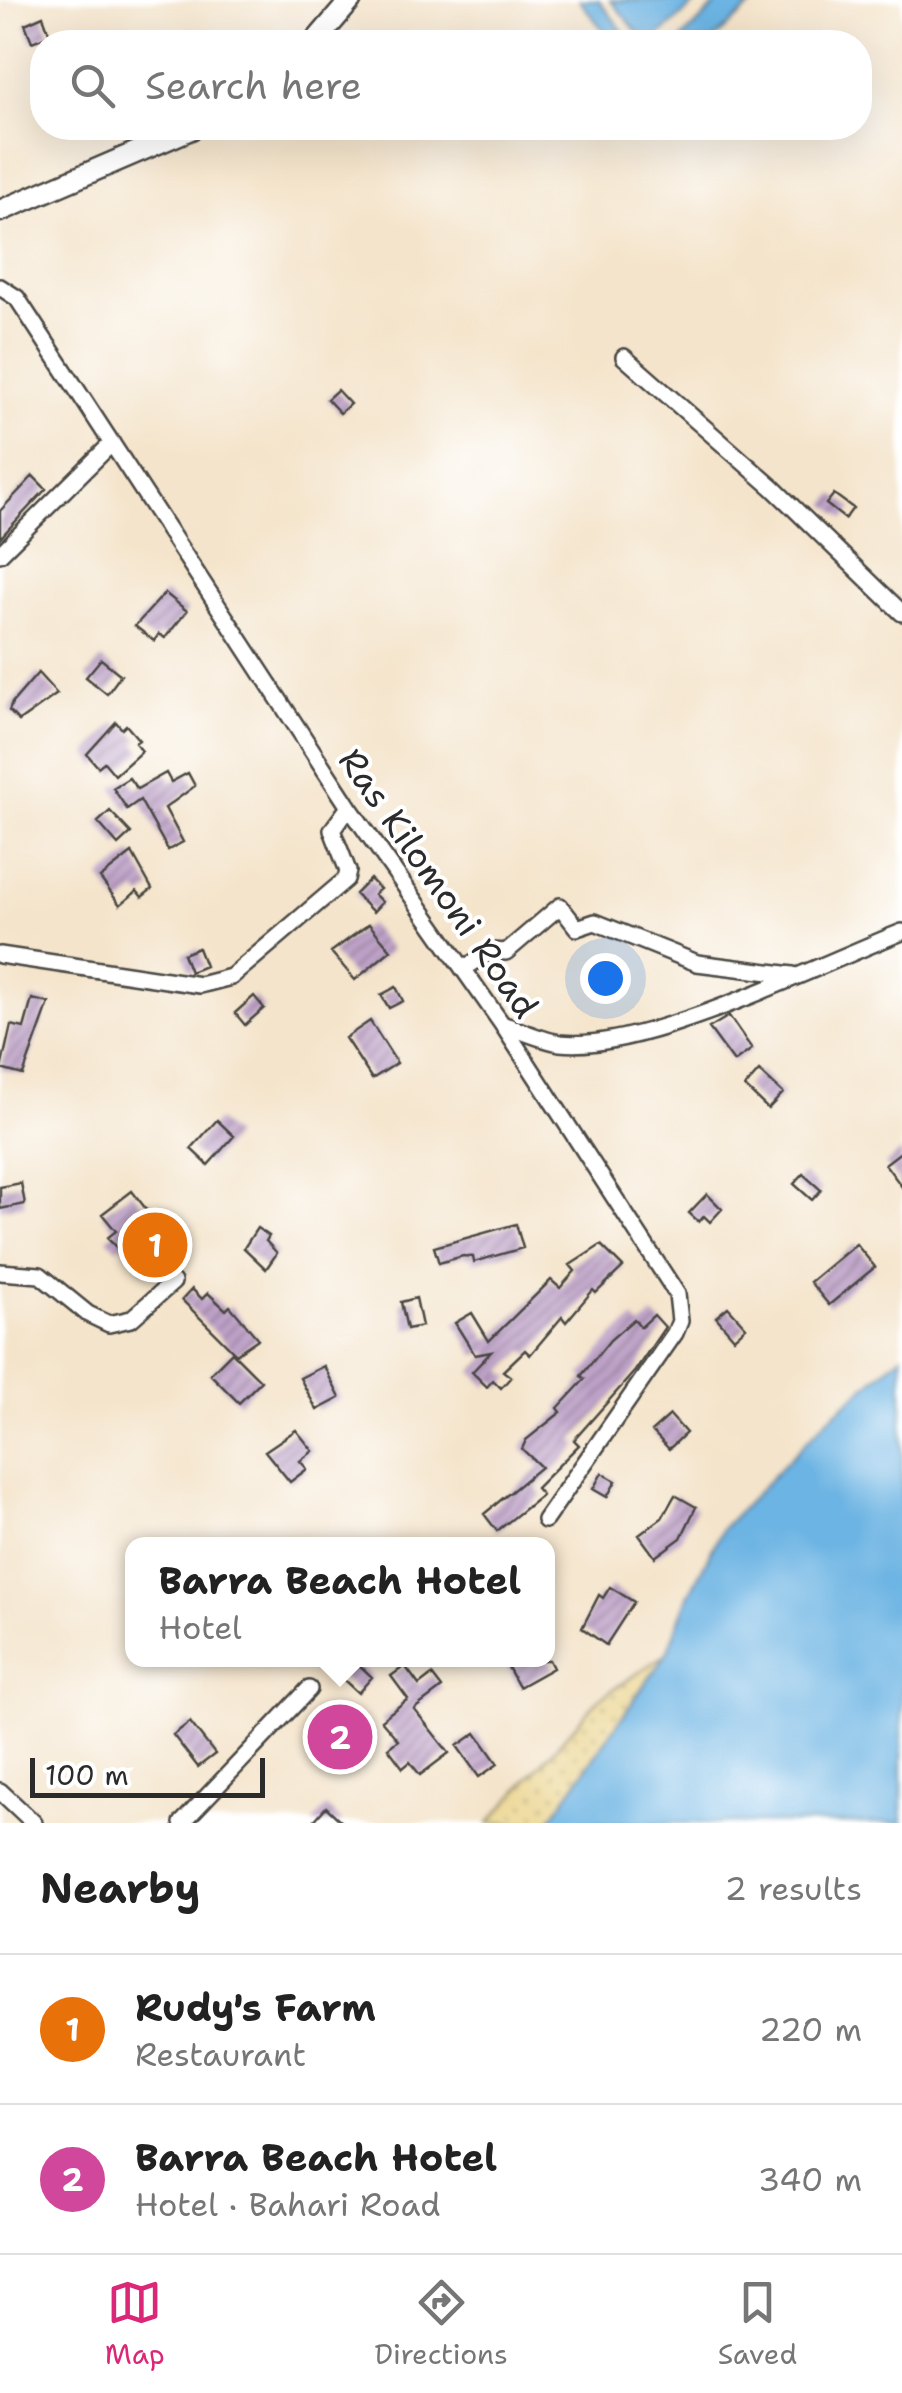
<!DOCTYPE html>
<meta charset="utf-8">
<style>
body{margin:0;font-family:"Shantell Sans",sans-serif;background:#f6f6f6;color:#222}
.scale{position:absolute;left:30px;bottom:25px;width:235px;box-sizing:border-box;padding-left:10px;border:5px solid #2b2b2b;border-top:0;font-size:28px;line-height:35px;white-space:nowrap;color:#2b2b2b;-webkit-text-stroke:8px #fff;paint-order:stroke}
.you{position:absolute;left:605px;top:978px;width:35px;height:35px;margin:-25px;border:8px solid #fff;border-radius:50%;background:#1a73e8;box-shadow:0 0 0 15px #1a73e833}
.badge{display:grid;place-items:center;width:65px;height:65px;border-radius:50%;background:#db2777;color:#fff;font-size:32px;font-weight:700}
.pin{position:absolute;translate:-50% -50%;border:5px solid #fff;box-shadow:0 2px 10px #0006}
.popup{position:absolute;left:125px;top:1537px;width:430px;height:130px;box-sizing:border-box;display:grid;place-content:center;border-radius:20px;background:#fff;filter:drop-shadow(0 2px 8px #0005);font-size:32px;white-space:nowrap;color:#767676}
.popup b{font-size:38px;color:#222}
.popup::after{content:'';position:absolute;left:50%;top:100%;margin-left:-20px;border:20px solid transparent;border-top-color:#fff}
.list{margin:0;padding:0;list-style:none}
h2{display:flex;justify-content:space-between;align-items:center;height:130px;margin:0;padding:0 40px;font-size:42px}
h2 small{font-size:32px;font-weight:400;color:#767676}
.list li{display:grid;grid-template-columns:65px 1fr auto;gap:30px;align-items:center;box-sizing:border-box;height:150px;padding:0 40px;border-top:2px solid #e0e0e0}
.list b{display:block;font-size:38px;white-space:nowrap}
.list p{margin:0;font-size:32px;white-space:nowrap;color:#767676}
.list em{font-size:32px;font-style:normal;color:#767676}
.icon{flex:none;width:55px;height:55px;fill:none;stroke:currentColor;stroke-width:2;stroke-linecap:round;stroke-linejoin:round}
.map{position:relative;flex:none;width:902px;height:1823px;overflow:hidden}
.search{position:absolute;background:#fff;box-shadow:0 10px 40px #0002;left:30px;right:30px;top:30px;height:110px;display:flex;align-items:center;gap:25px;box-sizing:border-box;padding:0 35px;border-radius:40px;color:#767676;font-size:38px}
.sheet{height:430px;background:#fff}
nav{display:flex;justify-content:space-around;align-items:center;box-sizing:border-box;height:140px;border-top:2px solid #e0e0e0;background:#fff;font-size:28px;color:#767676}
nav a{display:grid;justify-items:center;gap:5px}
nav .on{color:#db2777}
.map>svg:first-child{display:block}
</style>
<div class="map">
<svg width="902" height="1823" viewBox="0 0 902 1823">
<defs>
<pattern id="sand-dots" width="8" height="8" patternUnits="userSpaceOnUse" patternTransform="scale(2.5)"><rect width="8" height="8" fill="#eeda9e"/><path d="M2 2h.1M6 6h.1" fill="none" stroke="#cb8" stroke-width="1.8" stroke-linecap="round"/></pattern>
<pattern id="building-hatch" width="6" height="6" patternUnits="userSpaceOnUse" patternTransform="scale(2.5)"><rect width="6" height="6" fill="#bda1c7"/><path d="M-1 1l2-2M0 6l6-6M5 7l2-2" fill="none" stroke="#9a83a2"/></pattern>
</defs>
<rect width="100%" height="100%" fill="#fff"/>
<filter id="ink" filterUnits="userSpaceOnUse"><feTurbulence type="fractalNoise" baseFrequency=".01" numOctaves="2"/><feDisplacementMap in="SourceGraphic" scale="20" xChannelSelector="R" yChannelSelector="G"/><feConvolveMatrix kernelMatrix="1 2 1 2 8 2 1 2 1" color-interpolation-filters="sRGB"/></filter>
<filter id="wash" filterUnits="userSpaceOnUse"><feTurbulence type="fractalNoise" baseFrequency=".0048" numOctaves="4" result="noise"/><feDisplacementMap in="SourceGraphic" scale="40" xChannelSelector="R" yChannelSelector="G"/><feGaussianBlur stdDeviation="2.25" result="paint"/><feColorMatrix in="noise" values="0 0 0 0 0 0 0 0 0 0 0 0 0 0 0 0 0 1.4 0 .05"/><feComposite in="paint" operator="in"/></filter>
<g filter="url(#wash)">
<rect width="100%" height="100%" fill="#f4e4cb"/>
<!-- sand -->
<path fill="url(#sand-dots)" stroke="#8c8264" stroke-width="2.5" d="M 667,1653 L 548,1823 L 489,1823 L 599,1699 Z"/>
<!-- water -->
<path fill="#6cb4e3" stroke="#4c7087" stroke-width="2.5" d="M 579,0 L 599,0 L 631,42 L 613,42 Z
M 610,0 L 699,0 L 652,42 L 646,42 Z
M 721,0 L 758,0 L 711,42 L 679,42 Z
M 902,1355 L 902,1823 L 548,1823 L 667,1653 L 688,1596 L 723,1528 L 827,1420 Z"/>
<g id="blocks">
<!-- building -->
<path fill="url(#building-hatch)" d="M 43,16 L 50,35 L 32,42 L 25,24 Z
M 337,390 L 350,404 L 340,413 L 327,399 Z
M 33,476 L 46,489 L 0,538 L 0,511 Z
M 834,494 L 853,508 L 845,519 L 826,504 Z
M 165,593 L 187,611 L 165,638 L 159,634 L 154,641 L 135,626 Z
M 101,659 L 121,675 L 107,694 L 86,677 Z
M 38,673 L 57,694 L 19,721 L 9,711 L 12,703 Z
M 116,722 L 122,729 L 126,725 L 139,740 L 135,743 L 142,751 L 115,775 L 104,762 L 98,767 L 87,754 Z
M 166,773 L 171,782 L 188,773 L 195,786 L 165,808 L 183,842 L 168,850 L 140,800 L 127,809 L 113,788 L 129,778 L 137,789 Z
M 110,811 L 131,833 L 118,845 L 98,822 Z
M 132,853 L 152,889 L 142,897 L 137,891 L 120,905 L 100,878 Z
M 370,879 L 380,889 L 374,894 L 382,902 L 373,912 L 355,894 Z
M 369,924 L 391,950 L 355,980 L 331,952 Z
M 198,948 L 205,966 L 190,972 L 183,954 Z
M 396,987 L 403,1001 L 389,1008 L 381,995 Z
M 254,996 L 264,1008 L 245,1025 L 235,1013 Z
M 32,999 L 49,1003 L 23,1075 L 1,1069 L 11,1025 L 24,1028 Z
M 729,1016 L 752,1049 L 734,1062 L 709,1028 Z
M 370,1021 L 397,1063 L 372,1079 L 345,1038 Z
M 759,1071 L 783,1093 L 768,1109 L 745,1087 Z
M 217,1120 L 234,1136 L 208,1165 L 191,1149 Z
M 902,1151 L 902,1187 L 885,1164 Z
M 803,1174 L 821,1190 L 812,1200 L 794,1184 Z
M 21,1183 L 25,1204 L 0,1209 L 0,1187 Z
M 132,1191 L 181,1254 L 155,1275 L 149,1268 L 144,1272 L 121,1244 L 117,1248 L 107,1238 L 116,1231 L 102,1214 Z
M 707,1194 L 722,1209 L 710,1222 L 704,1216 L 699,1222 L 689,1213 Z
M 516,1224 L 523,1248 L 474,1262 L 473,1257 L 463,1256 L 439,1263 L 434,1247 Z
M 257,1228 L 269,1236 L 266,1241 L 277,1253 L 266,1269 L 244,1248 Z
M 856,1244 L 875,1267 L 829,1305 L 810,1282 Z
M 601,1245 L 623,1267 L 596,1293 L 593,1290 L 566,1322 L 562,1317 L 530,1355 L 525,1350 L 503,1371 L 511,1377 L 501,1388 L 493,1380 L 487,1387 L 472,1372 L 491,1352 L 475,1355 L 455,1323 L 472,1313 L 489,1341 L 551,1280 L 560,1288 L 575,1271 L 570,1265 Z
M 192,1289 L 202,1299 L 208,1293 L 226,1310 L 230,1306 L 258,1339 L 236,1354 L 182,1300 Z
M 416,1298 L 422,1326 L 407,1329 L 401,1302 Z
M 728,1307 L 746,1327 L 734,1338 L 716,1317 Z
M 654,1315 L 665,1327 L 635,1371 L 574,1440 L 579,1445 L 536,1488 L 542,1495 L 497,1531 L 484,1514 L 541,1467 L 522,1449 L 526,1440 L 561,1412 L 558,1408 L 585,1379 L 581,1376 L 610,1340 L 634,1319 L 641,1327 Z
M 232,1352 L 261,1381 L 239,1403 L 210,1374 Z
M 324,1366 L 340,1398 L 317,1410 L 300,1378 Z
M 670,1415 L 686,1433 L 669,1449 L 652,1431 Z
M 296,1430 L 313,1451 L 300,1461 L 307,1469 L 290,1482 L 265,1451 Z
M 602,1473 L 616,1481 L 607,1497 L 593,1489 Z
M 675,1495 L 696,1507 L 681,1538 L 655,1557 L 639,1535 L 662,1518 Z
M 610,1587 L 634,1602 L 606,1645 L 582,1628 L 599,1595 L 603,1598 Z
M 344,1660 L 354,1660 L 372,1677 L 358,1693 L 334,1671 Z
M 504,1660 L 549,1660 L 553,1668 L 519,1687 Z
M 405,1666 L 419,1685 L 432,1675 L 442,1688 L 414,1709 L 449,1753 L 420,1775 L 410,1762 L 403,1768 L 388,1748 L 398,1740 L 381,1720 L 408,1699 L 391,1676 Z
M 328,1708 L 365,1754 L 351,1765 L 314,1719 Z
M 190,1722 L 215,1754 L 198,1767 L 173,1735 Z
M 476,1733 L 498,1764 L 479,1777 L 457,1746 Z
M 326,1807 L 343,1823 L 312,1823 Z"/>
</g>
</g>
<g filter="url(#ink)">
<use href="#blocks" fill-opacity="0" stroke="#494743" stroke-width="2.5"/>
<g fill="none" stroke-linecap="round" stroke-linejoin="round">
<!-- minor casing -->
<g stroke="#494743" stroke-width="20">
<path id="minor" d="M 0,287 L 17,298 L 349,807 L 502,1024 L 677,1294 L 680,1321 L 675,1333 L 545,1520
M 624,357 L 773,488 L 902,613
M 0,554 L 112,443
M 0,955 L 200,985 L 231,977 L 346,879 L 348,871 L 332,830 L 349,807
M 463,969 L 492,951 L 506,952 L 560,906 L 577,928 L 595,922 L 697,963 L 793,975
M 502,1024 C 520,1030 541,1040 560,1043 C 643,1053 820,964 902,932
M 0,1272 L 40,1275 L 88,1314 L 109,1324 L 131,1319 L 173,1282
M 0,1791 L 34,1823
M 182,1823 L 309,1689"/>
</g>
<!-- tertiary casing -->
<g stroke="#494743" stroke-width="25">
<path id="tertiary" d="M 315,42 L 351,0
M 0,211 L 193,128"/>
</g>
<!-- minor -->
<use href="#minor" stroke="#fff" stroke-width="15"/>
<!-- tertiary -->
<use href="#tertiary" stroke="#fff" stroke-width="20"/>
</g>
</g>
<g text-anchor="middle" dominant-baseline="central" stroke-width="8" stroke-linejoin="round" paint-order="stroke">
<!-- street labels -->
<g font-size="35" fill="#2b2b2b" stroke="#fff">
<text transform="translate(439 883) rotate(55)">Ras Kilomoni Road</text>
</g>
</g>
</svg>
<div class="scale">100 m</div>
<div class="you"></div>
<div class="pin badge" style="left:155px;top:1245px;background:#e8710a">1</div>
<div class="pin badge" style="left:340px;top:1737px;background:#d1479c">2</div>
<div class="popup"><b>Barra Beach Hotel</b>Hotel</div>
<div class="search"><svg class="icon" aria-label="search" viewBox="0 0 24 24"><circle cx="10" cy="10" r="6"/><path d="M15 15l6 6"/></svg>Search here</div>
</div>
<section class="sheet">
<h2>Nearby<small>2 results</small></h2>
<ul class="list">
<li><span class="badge" style="background:#e8710a">1</span><div><b>Rudy's Farm</b><p>Restaurant</p></div><em>220 m</em></li>
<li><span class="badge" style="background:#d1479c">2</span><div><b>Barra Beach Hotel</b><p>Hotel · Bahari Road</p></div><em>340 m</em></li>
</ul>
</section>
<nav>
<a class="on"><svg class="icon" aria-label="map" viewBox="0 0 24 24"><path d="M3 6l6-2 6 2 6-2v14l-6 2-6-2-6 2zM9 4v14M15 6v14"/></svg>Map</a>
<a><svg class="icon" aria-label="directions" viewBox="0 0 24 24"><path d="M12 3l9 9-9 9-9-9zM9 14v-3h6M13 9l2 2-2 2"/></svg>Directions</a>
<a><svg class="icon" aria-label="saved" viewBox="0 0 24 24"><path d="M7 4h10v16l-5-4-5 4z"/></svg>Saved</a>
</nav>
